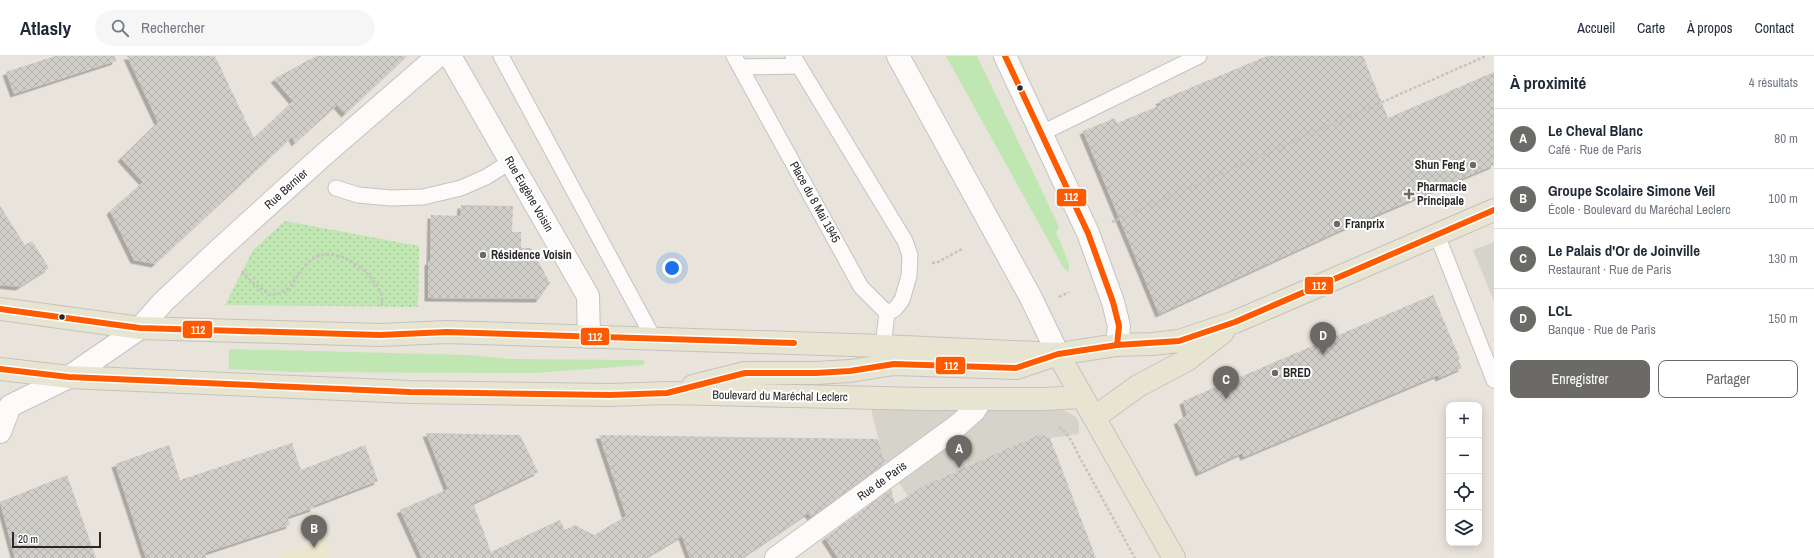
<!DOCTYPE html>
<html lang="fr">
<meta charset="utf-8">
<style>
body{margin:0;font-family:"Archivo Narrow",sans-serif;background:#f6f6f7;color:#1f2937}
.controls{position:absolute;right:12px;bottom:12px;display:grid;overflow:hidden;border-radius:8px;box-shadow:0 2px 10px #0003}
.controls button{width:36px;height:36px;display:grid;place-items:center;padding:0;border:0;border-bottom:1px solid #e0e1e3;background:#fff;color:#1f2937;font:20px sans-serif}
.scale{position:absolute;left:12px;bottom:10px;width:89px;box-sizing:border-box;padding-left:4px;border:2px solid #282828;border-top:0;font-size:11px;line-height:14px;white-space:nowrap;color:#282828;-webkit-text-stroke:3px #fff;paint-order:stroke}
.you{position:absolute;left:672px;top:212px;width:14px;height:14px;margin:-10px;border:3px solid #fff;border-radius:50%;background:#1a73e8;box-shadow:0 0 0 6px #1a73e833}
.badge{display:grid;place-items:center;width:26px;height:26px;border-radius:50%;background:#6b6a67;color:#fff;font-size:13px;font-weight:700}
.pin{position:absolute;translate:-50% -33px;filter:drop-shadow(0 1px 2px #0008)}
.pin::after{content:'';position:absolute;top:21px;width:14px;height:12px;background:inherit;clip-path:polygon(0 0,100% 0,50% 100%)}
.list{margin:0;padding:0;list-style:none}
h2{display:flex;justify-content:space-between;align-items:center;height:52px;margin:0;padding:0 16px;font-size:17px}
h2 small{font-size:13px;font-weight:400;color:#747a83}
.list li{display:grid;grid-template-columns:26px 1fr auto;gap:12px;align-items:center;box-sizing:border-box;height:60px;padding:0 16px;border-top:1px solid #e0e1e3}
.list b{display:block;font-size:15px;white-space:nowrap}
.list p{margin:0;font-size:13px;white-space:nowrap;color:#747a83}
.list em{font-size:13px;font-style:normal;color:#747a83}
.actions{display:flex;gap:8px;padding:12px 16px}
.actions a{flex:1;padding:9px 0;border:1px solid #6b6a67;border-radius:8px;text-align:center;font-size:14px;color:#6b6a67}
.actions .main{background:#6b6a67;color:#fff}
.icon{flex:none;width:22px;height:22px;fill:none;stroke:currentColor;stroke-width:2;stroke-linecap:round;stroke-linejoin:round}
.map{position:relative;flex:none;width:1494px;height:502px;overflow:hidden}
header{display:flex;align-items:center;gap:24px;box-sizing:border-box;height:56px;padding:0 20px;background:#fff;border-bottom:1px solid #e0e1e3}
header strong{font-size:19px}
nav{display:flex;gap:22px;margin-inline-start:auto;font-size:14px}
.search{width:280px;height:36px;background:#f6f6f7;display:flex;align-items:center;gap:10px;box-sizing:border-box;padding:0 14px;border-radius:22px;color:#747a83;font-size:15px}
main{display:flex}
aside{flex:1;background:#fff}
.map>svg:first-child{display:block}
</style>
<header>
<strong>Atlasly</strong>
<div class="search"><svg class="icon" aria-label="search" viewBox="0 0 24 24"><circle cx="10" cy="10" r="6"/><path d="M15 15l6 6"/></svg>Rechercher</div>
<nav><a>Accueil</a><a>Carte</a><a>À propos</a><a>Contact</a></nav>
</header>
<main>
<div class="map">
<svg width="1494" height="502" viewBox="0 0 1494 502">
<defs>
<pattern id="park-dots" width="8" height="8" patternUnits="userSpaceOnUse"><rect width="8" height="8" fill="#c0e6b2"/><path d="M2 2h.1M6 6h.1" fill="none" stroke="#a5c599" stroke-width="1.8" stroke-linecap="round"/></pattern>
<pattern id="building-cross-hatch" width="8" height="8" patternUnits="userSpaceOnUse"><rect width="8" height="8" fill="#d0cec8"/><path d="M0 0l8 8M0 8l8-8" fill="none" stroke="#b3b1ac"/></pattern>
<filter id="shadow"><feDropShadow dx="-3.5" dy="3.5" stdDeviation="0" flood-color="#0004"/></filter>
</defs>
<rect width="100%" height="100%" fill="#e8e4dc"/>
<!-- education -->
<path fill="#ece6cf" d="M 325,482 L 332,502 L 274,502 Z"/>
<!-- grass -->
<path fill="#c0e6b2" d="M 946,0 L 977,0 L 1056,164 L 1059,172 L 1056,176 L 1069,208 L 1069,214 L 1067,215 L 1063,211 Z
M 229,293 L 470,299 L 510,303 L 643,304 L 645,306 L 643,309 L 534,317 L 296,316 L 229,313 Z"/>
<!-- park -->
<path fill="url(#park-dots)" d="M 285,165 L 419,190 L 418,251 L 225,249 L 253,194 Z"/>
<!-- plaza -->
<path fill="#d6d3cb" d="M 1494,186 L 1494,245 L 1473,194 Z
M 871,353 L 1060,354 L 1066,355 L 1076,361 L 1079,366 L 1079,378 L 1050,382 L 1040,378 L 933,425 L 908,440 L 884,405 Z"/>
<!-- building -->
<path fill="url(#building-cross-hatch)" filter="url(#shadow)" d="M 55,0 L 115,0 L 116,5 L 14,38 L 6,16 Z
M 127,0 L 215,0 L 254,82 L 293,45 L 274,23 L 316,0 L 407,0 L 345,58 L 337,49 L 295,87 L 292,81 L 155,208 L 134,204 L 110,155 L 143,126 L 121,102 L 158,66 Z
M 1267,0 L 1363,0 L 1388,62 L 1494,16 L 1494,109 L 1341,174 L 1159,258 L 1083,75 L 1115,62 L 1117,67 L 1161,49 L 1159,45 Z
M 461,149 L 513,150 L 512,176 L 521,176 L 521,192 L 531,192 L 550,227 L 539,243 L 428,242 L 428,206 L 430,205 L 431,159 L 460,160 Z
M 0,150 L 25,189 L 32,185 L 49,212 L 19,231 L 0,229 Z
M 1433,239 L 1460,303 L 1458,304 L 1462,312 L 1439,322 L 1438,319 L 1244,401 L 1242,397 L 1199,417 L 1177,365 L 1187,360 L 1183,345 Z
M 426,377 L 520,379 L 538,416 L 473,447 L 491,496 L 560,464 L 565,474 L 575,469 L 594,479 L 626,460 L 599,379 L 878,383 L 885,407 L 811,461 L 808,457 L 742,502 L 690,502 L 682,480 L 645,502 L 422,502 L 400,454 L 448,433 Z
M 1040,378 L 1050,382 L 1096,502 L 838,502 L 825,482 L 891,433 L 895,448 L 925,429 Z
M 292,387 L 301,414 L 365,389 L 378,425 L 313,450 L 314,452 L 287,461 L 290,469 L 205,497 L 206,502 L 146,502 L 115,408 L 169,389 L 180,424 Z
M 67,419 L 96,502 L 15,502 L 0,446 Z"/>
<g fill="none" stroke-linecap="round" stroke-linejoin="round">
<!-- lane casing -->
<g stroke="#c4c2c3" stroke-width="17">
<path id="lane" d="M 501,0 L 654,283
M 734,0 L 861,231 L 887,257 L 883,290
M 793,0 L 905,185 L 910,199 L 909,220 L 902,244 L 895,253 L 887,257
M 740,11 L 799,10
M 1042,77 L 1199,0
M 336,132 L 358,139 L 391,142 L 423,141 L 461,132 L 486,121 L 510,106
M 1437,179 L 1494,324"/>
</g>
<!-- street casing -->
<g stroke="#c4c2c3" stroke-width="24">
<path id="street" d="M 450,0 L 588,240 L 589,281
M 1005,0 L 1088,177 L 1113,246 L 1119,270 L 1117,289
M 0,376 L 10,350 L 69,321 L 140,272 L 163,246 L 222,191 L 319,103 L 438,0"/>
</g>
<!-- secondary casing -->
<g stroke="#c4c2c3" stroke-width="24">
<path id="secondary" d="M 898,0 L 1030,240 L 1058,298
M 776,502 L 957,370 L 974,355 L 982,343"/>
</g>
<!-- primary casing -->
<g stroke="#c4c2bf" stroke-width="24">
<path id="primary" d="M 0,253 L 140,272 L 380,279 L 447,276 L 883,290 L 1058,298
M 1058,298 L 1174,502
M 0,313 L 69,321 L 410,336 L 610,339 L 667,337 L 925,343 L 1044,343 L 1082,341
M 693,330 L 745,317 L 816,317 L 850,315 L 894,308 L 1016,312 L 1058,298 L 1117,289 L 1152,288 L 1179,285 L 1235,266 L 1494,154
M 1095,361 L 1138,330 L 1187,304 L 1223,276"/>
</g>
<!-- path -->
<path stroke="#c5c4c3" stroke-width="2.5" stroke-dasharray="3 2" stroke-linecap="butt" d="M 1112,166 L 1486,0
M 932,207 L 938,206 L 962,193
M 242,215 L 251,225 L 270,239 C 274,238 278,238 282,237 C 295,232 300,207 318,200 C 341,192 370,215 380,235 C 383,240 382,245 381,250
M 1059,241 L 1069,236
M 1059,371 C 1070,379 1074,390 1080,402 L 1135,502"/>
<!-- lane -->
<use href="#lane" stroke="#fcfbfa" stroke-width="15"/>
<!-- street -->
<use href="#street" stroke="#fcfbfa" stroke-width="22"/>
<!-- secondary -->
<use href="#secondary" stroke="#fcfbfa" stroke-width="22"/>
<!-- primary -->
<use href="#primary" stroke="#e7e5d1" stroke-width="22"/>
<!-- bus-1 casing -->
<g stroke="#fff" stroke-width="9">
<path id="bus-1" d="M 1005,0 L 1088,177 L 1113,246 L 1119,270 L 1117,289
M 0,253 L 140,272 L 380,279 L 447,276 L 794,287
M 0,313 L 69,321 L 410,336 L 610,339 L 667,337 L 745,317 L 816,317 L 850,315 L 894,308 L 1016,312 L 1058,298 L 1117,289 L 1179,285 L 1235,266 L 1494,154"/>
</g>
<!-- bus-1 -->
<use href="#bus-1" stroke="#ff5a00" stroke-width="6"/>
</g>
<!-- markers -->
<g fill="#282828" stroke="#fff" stroke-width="1.5">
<circle cx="1020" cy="32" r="3.5"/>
<circle cx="62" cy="261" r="3.5"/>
</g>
<g fill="#6b6a67" stroke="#fff" stroke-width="1.5">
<circle cx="1473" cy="109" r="4"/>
<path d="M1407 132h4v4h4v4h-4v4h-4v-4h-4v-4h4z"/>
<circle cx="1337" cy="168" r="4"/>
<circle cx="483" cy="199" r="4"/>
<circle cx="1275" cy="317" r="4"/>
</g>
<g text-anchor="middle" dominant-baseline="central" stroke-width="4" stroke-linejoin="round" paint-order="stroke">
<!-- poi labels -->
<g font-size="12" font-weight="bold" fill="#282828" stroke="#fff" text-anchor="start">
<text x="1465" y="109" text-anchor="end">Shun Feng</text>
<text x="1417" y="131">Pharmacie<tspan x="1417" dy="14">Principale</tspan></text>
<text x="1345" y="168">Franprix</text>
<text x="491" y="199">Résidence Voisin</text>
<text x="1283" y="317">BRED</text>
</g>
<!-- street labels -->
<g font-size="12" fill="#282828" stroke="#fff">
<text transform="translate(286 133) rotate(-42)">Rue Bernier</text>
<text transform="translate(529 138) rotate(60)">Rue Eugène Voisin</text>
<text transform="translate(815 146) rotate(61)">Place du 8 Mai 1945</text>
<text transform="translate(780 340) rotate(1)">Boulevard du Maréchal Leclerc</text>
<text transform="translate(882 425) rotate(-36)">Rue de Paris</text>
</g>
</g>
<g stroke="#fff" stroke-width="1.5">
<rect x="1056" y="132" width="31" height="19" rx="4" fill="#ff5a00"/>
<rect x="1304" y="220" width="30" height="19" rx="4" fill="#ff5a00"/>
<rect x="182" y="264" width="31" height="19" rx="4" fill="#ff5a00"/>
<rect x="580" y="271" width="30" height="19" rx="4" fill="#ff5a00"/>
<rect x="935" y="300" width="31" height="19" rx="4" fill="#ff5a00"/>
</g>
<g font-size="11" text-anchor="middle" font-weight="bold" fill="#fff">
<text x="1071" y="145">112</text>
<text x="1319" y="234">112</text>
<text x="198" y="278">112</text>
<text x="595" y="285">112</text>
<text x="951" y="314">112</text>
</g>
</svg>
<div class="controls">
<button>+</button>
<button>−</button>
<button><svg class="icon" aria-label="locate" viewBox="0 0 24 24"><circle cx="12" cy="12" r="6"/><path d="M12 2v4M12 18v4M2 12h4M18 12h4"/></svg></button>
<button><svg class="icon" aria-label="layers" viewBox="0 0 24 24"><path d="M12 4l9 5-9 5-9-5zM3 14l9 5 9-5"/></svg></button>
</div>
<div class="scale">20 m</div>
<div class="you"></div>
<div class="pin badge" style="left:959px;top:412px">A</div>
<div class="pin badge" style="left:314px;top:492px">B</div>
<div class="pin badge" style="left:1226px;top:343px">C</div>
<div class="pin badge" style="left:1323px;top:299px">D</div>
</div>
<aside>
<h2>À proximité<small>4 résultats</small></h2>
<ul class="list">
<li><span class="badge">A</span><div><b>Le Cheval Blanc</b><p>Café · Rue de Paris</p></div><em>80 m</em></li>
<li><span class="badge">B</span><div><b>Groupe Scolaire Simone Veil</b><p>École · Boulevard du Maréchal Leclerc</p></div><em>100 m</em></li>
<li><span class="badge">C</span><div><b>Le Palais d'Or de Joinville</b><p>Restaurant · Rue de Paris</p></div><em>130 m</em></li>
<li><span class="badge">D</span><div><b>LCL</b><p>Banque · Rue de Paris</p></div><em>150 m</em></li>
</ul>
<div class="actions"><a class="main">Enregistrer</a><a>Partager</a></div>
</aside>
</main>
